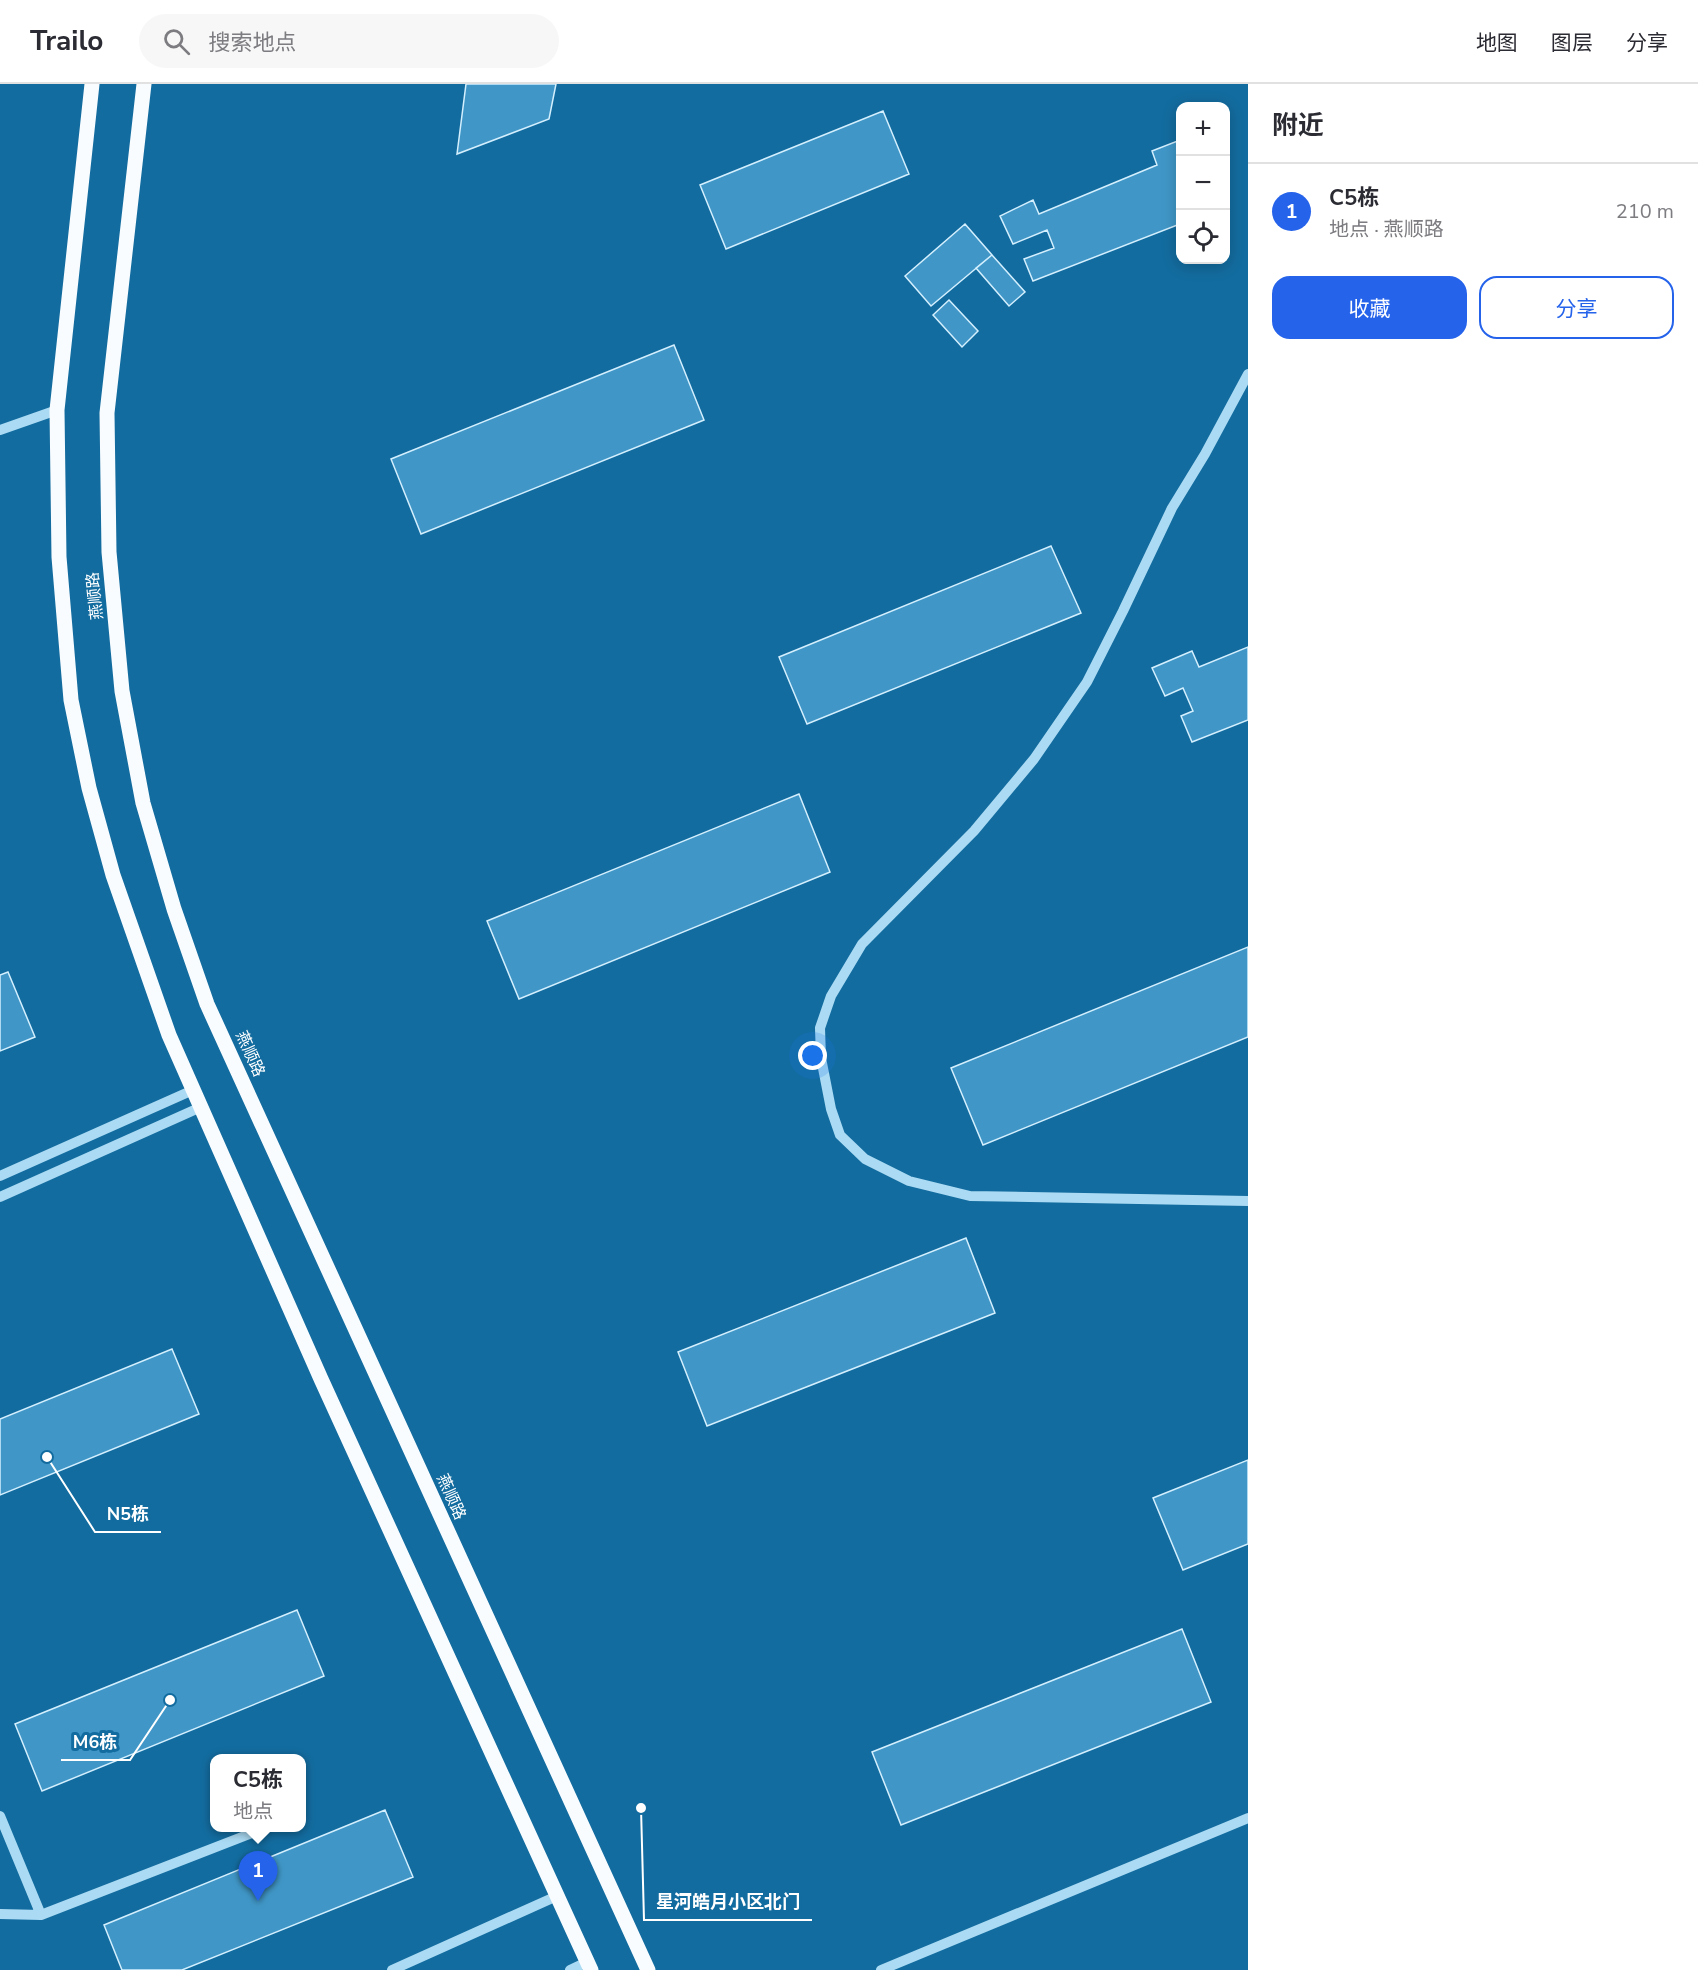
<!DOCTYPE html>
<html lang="zh">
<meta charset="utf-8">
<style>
body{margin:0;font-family:"Nunito Sans","Noto Sans SC",sans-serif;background:#f7f7f7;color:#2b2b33}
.controls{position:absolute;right:18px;top:18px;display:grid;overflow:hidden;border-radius:12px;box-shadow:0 3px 15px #0003}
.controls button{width:54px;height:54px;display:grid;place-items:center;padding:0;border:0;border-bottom:2px solid #e1e1e2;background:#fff;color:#2b2b33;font:30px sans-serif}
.you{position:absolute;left:813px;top:972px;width:21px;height:21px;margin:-15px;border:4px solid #fff;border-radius:50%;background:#1a73e8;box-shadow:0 0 0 9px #1a73e833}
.badge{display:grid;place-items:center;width:39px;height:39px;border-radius:50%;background:#2563eb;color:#fff;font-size:20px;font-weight:700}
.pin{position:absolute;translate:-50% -50px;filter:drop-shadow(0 2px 3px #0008)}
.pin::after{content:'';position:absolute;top:32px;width:21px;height:18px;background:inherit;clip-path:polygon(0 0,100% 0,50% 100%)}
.popup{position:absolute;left:210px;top:1670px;width:96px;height:78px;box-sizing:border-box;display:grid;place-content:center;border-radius:12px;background:#fff;filter:drop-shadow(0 2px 4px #0005);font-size:20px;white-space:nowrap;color:#7c7c81}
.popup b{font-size:22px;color:#2b2b33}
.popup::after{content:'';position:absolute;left:50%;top:100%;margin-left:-12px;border:12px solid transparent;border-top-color:#fff}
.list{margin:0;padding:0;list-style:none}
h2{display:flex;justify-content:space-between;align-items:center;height:78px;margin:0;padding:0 24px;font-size:26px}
h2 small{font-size:20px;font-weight:400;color:#7c7c81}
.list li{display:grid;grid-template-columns:39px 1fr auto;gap:18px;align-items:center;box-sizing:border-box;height:96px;padding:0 24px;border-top:2px solid #e1e1e2}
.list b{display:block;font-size:22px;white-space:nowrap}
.list p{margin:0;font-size:20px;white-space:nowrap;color:#7c7c81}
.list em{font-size:20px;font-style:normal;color:#7c7c81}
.actions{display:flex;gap:12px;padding:18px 24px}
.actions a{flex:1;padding:14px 0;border:2px solid #2563eb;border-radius:18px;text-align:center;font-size:21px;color:#2563eb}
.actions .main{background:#2563eb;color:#fff}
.icon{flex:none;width:33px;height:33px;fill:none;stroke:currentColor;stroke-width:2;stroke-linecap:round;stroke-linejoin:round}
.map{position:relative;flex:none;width:1248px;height:1886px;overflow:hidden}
header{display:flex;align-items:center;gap:36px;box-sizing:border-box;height:84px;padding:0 30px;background:#fff;border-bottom:2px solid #e1e1e2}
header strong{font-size:28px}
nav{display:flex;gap:33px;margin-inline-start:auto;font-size:21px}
.search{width:420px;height:54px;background:#f7f7f7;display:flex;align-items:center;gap:15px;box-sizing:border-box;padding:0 21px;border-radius:33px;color:#7c7c81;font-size:22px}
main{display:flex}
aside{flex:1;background:#fff}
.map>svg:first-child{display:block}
</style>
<header>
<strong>Trailo</strong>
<div class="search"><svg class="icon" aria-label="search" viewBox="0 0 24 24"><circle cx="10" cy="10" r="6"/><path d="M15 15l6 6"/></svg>搜索地点</div>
<nav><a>地图</a><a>图层</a><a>分享</a></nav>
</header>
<main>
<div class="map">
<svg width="1248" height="1886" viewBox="0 0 1248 1886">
<rect width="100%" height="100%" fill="#136c9f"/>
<!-- building -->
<path fill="#4097c7" stroke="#d4effe" stroke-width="1.5" d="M 466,0 L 556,0 L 549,35 L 457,70 Z
M 883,27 L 909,90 L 726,165 L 700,101 Z
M 1180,56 L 1180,97 L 1177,99 L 1180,109 L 1180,140 L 1033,197 L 1024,175 L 1054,164 L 1047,146 L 1013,160 L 1000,132 L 1033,116 L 1039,130 L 1157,81 L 1152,67 Z
M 965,140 L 992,171 L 931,222 L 905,192 Z
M 992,171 L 1025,208 L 1009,222 L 976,184 Z
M 949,216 L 978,247 L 962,263 L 933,231 Z
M 674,261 L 704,336 L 421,450 L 391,375 Z
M 1051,462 L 1081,529 L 807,640 L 779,573 Z
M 1248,563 L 1248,636 L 1192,658 L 1181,632 L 1193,627 L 1183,604 L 1165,612 L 1152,584 L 1192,567 L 1199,583 Z
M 799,710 L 830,788 L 519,915 L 487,837 Z
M 1248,863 L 1248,953 L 983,1061 L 951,984 Z
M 8,888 L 35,953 L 0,967 L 0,891 Z
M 966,1154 L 995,1229 L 707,1342 L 678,1268 Z
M 172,1265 L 199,1330 L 0,1411 L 0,1335 Z
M 1248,1376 L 1248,1460 L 1183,1486 L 1153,1414 Z
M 297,1526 L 324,1592 L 42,1707 L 15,1640 Z
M 1182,1545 L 1211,1618 L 901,1741 L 872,1668 Z
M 385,1726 L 413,1793 L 182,1886 L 122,1886 L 104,1841 Z"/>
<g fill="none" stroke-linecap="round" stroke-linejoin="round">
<!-- minor -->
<path stroke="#abdbf4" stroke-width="10" d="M 1248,290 L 1205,370 L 1172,424 L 1123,527 L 1087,598 L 1034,675 L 974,747 L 862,860 L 831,912 L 820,944 L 821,974 L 831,1025 L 840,1051 L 865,1075 L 909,1097 L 970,1112 L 1248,1117
M 0,346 L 57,326
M 0,1092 L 193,1006
M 0,1113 L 201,1023
M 0,1732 L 41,1831
M 0,1830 L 41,1831 L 265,1744
M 392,1886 L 557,1812
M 570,1886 L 587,1878
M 881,1886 L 1248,1734"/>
<!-- major -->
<path stroke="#f8fcff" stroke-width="15" d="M 92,0 L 57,326 L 59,473 L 71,616 L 89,704 L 113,791 L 169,951 L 321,1295 L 591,1886
M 144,0 L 107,329 L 109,468 L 122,607 L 143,719 L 174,825 L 207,920 L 648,1886"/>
</g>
<g text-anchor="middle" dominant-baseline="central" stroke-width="6" stroke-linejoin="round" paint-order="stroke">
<!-- street labels -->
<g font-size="16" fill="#fff" stroke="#136c9f">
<text transform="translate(95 512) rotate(-96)">燕顺路</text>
<text transform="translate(250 970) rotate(66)">燕顺路</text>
<text transform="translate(451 1413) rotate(66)">燕顺路</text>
</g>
</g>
<!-- callouts -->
<path fill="none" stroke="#fff" stroke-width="2" d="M47 1373L95 1448H161M170 1616L130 1676H61M641 1724L644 1836H812"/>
<g fill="#fff" stroke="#136c9f" stroke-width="2">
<circle cx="47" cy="1373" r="6"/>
<circle cx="170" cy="1616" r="6"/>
<circle cx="641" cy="1724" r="6"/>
</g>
<g font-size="18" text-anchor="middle" font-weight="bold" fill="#fff" stroke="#136c9f" stroke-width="6" stroke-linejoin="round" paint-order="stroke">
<text x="128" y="1436">N5栋</text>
<text x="95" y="1664">M6栋</text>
<text x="728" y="1824">星河皓月小区北门</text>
</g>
</svg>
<div class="controls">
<button>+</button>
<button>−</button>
<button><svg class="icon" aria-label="locate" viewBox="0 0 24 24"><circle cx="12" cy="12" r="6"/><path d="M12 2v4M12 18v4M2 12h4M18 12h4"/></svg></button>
</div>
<div class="you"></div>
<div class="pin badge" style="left:258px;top:1817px">1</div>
<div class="popup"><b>C5栋</b>地点</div>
</div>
<aside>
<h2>附近<small></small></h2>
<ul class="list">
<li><span class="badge">1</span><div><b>C5栋</b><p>地点 · 燕顺路</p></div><em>210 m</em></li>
</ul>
<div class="actions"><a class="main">收藏</a><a>分享</a></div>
</aside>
</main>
